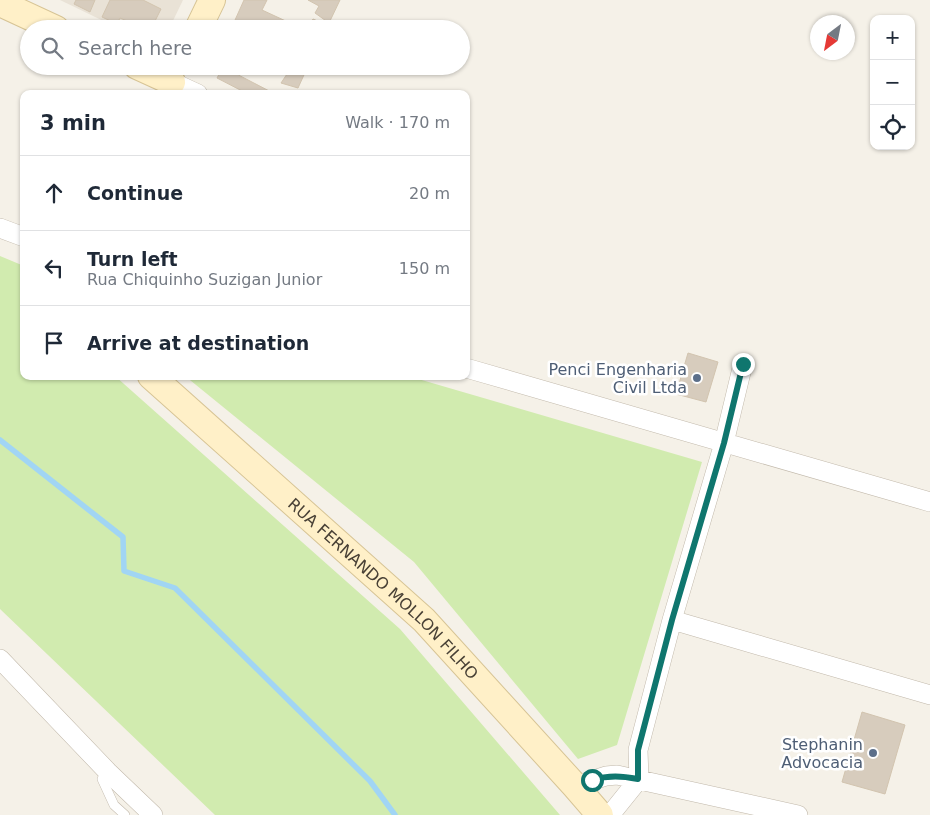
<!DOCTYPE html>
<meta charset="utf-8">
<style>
body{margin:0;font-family:"DejaVu Sans",sans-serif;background:#f6f6f7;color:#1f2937}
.controls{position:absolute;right:15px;top:15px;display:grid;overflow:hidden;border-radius:10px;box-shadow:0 1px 4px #0004}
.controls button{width:45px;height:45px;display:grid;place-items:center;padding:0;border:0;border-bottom:1px solid #e0e1e3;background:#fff;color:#1f2937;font:25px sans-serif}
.compass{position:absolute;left:810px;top:15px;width:45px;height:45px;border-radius:50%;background:#fff;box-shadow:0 1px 4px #0004;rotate:212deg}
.stop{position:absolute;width:15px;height:15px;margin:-11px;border:4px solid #0f766e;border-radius:50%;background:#fff}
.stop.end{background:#0f766e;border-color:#fff;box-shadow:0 1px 5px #0008}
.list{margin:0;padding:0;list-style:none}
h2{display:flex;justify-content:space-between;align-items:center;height:65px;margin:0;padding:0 20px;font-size:21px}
h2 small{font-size:16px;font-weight:400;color:#747a83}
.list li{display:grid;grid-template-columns:32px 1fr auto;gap:15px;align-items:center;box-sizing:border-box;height:75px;padding:0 20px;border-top:1px solid #e0e1e3}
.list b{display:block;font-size:19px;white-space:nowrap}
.list p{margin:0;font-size:16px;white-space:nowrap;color:#747a83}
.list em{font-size:16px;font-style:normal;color:#747a83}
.icon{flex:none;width:28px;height:28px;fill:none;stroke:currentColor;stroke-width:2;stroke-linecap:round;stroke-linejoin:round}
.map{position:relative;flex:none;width:930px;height:815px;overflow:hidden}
.search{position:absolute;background:#fff;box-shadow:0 1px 4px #0004;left:20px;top:20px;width:450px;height:55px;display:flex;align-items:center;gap:12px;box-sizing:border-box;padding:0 18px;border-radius:28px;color:#747a83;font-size:19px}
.panel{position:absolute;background:#fff;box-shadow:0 1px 4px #0004;left:20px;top:90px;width:450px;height:290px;border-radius:10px}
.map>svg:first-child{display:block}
</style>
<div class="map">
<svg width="930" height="815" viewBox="0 0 930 815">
<rect width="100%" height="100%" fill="#f5f1e8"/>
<!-- residential -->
<path fill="#e9e2d6" d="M 60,0 L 183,0 L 169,29 L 120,29 Z"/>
<!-- green -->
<path fill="#d1ebaf" d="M 0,256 L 24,266 L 24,376 L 115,376 L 400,629 L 560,815 L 215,815 L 0,609 Z
M 185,376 L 408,376 L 702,462 L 617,745 L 578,759 L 414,562 Z"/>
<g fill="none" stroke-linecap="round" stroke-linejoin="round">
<!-- stream -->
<path stroke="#a1d5f4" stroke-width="5.5" d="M 0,440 L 123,537 L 124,571 L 175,588 L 370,781 L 395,815"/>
</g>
<!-- building -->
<path fill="#d7ccbd" stroke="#d2c4af" d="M 76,0 L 95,0 L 90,12 L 74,4 Z
M 110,0 L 143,0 L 161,9 L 151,29 L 132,29 L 134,24 L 120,18 L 117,24 L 102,17 Z
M 244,0 L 267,0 L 262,10 L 303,29 L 231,29 Z
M 308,0 L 340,0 L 329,23 L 315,13 L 319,6 Z
M 313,19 L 327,25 L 325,29 L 307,29 Z
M 280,66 L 308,66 L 298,88 L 281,83 L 289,71 Z
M 223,67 L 275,94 L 248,94 L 217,78 Z
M 688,353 L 718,362 L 706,402 L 676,394 Z
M 862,712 L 905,725 L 885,794 L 842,782 Z"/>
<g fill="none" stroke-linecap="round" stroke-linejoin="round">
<!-- lane casing -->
<g stroke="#c1b8aa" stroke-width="10">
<path id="lane" d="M 108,772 L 102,779 L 114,805 L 125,815"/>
</g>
<!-- street casing -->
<g stroke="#c1b8aa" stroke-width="20">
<path id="street" d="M 172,82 L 198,94
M 0,228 L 24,237
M 466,368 L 930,502
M 672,620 L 930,695
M 0,659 L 108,772 L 153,815
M 639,779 L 638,750 L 672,620 L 724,443 L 743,364
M 575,786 L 606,776 L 617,775 L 798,815
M 610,815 L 639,779"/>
</g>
<!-- secondary casing -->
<g stroke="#d7c495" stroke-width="28">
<g id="secondary">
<path d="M 0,3 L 56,29"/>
<path d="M 198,29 L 212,0"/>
<path d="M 137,66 L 172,82"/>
<path id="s1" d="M 151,376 L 424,620 L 575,786 L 600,815"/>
</g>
</g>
<!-- lane -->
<use href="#lane" stroke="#fff" stroke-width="9"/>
<!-- street -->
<use href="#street" stroke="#fff" stroke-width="19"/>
<!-- secondary -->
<use href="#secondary" stroke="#fff0c8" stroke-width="26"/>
</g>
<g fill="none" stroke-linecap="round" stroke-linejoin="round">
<!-- route -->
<path stroke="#0f766e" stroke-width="6" d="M 592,780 C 609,775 622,776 638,779 L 638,750 L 672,620 L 724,443 L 743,364"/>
</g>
<!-- markers -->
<g fill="#5c6f8a" stroke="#fff" stroke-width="2">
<circle cx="697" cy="378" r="5"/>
<circle cx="873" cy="753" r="5"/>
</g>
<g text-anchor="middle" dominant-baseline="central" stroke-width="5" stroke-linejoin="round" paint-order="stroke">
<!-- service labels -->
<g font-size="16" fill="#4e5e75" stroke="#fff" text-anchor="end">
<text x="687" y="369">Penci Engenharia<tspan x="687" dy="18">Civil Ltda</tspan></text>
<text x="863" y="744">Stephanin<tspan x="863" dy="18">Advocacia</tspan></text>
</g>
<!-- street labels -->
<g font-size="16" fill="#494136" stroke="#fff">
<text stroke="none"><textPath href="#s1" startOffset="315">RUA FERNANDO MOLLON FILHO</textPath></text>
</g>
</g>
</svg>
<div class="controls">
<button>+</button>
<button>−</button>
<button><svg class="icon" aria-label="locate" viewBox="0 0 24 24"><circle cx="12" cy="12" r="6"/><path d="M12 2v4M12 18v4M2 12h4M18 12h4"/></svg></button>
</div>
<svg class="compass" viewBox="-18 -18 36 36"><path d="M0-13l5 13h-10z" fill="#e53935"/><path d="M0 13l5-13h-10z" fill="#747a83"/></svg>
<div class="stop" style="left:592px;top:780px"></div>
<div class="stop end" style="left:743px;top:364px"></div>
<div class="search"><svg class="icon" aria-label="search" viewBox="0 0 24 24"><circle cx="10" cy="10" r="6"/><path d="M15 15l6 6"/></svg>Search here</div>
<section class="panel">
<h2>3 min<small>Walk · 170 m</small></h2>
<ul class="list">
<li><svg class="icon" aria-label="ahead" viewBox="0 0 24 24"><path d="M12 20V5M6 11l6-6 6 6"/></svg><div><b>Continue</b></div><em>20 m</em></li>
<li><svg class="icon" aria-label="left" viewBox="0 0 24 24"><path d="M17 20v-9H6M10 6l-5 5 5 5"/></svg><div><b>Turn left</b><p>Rua Chiquinho Suzigan Junior</p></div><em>150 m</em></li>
<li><svg class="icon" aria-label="arrive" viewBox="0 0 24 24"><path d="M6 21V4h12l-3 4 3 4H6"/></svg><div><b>Arrive at destination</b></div></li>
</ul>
</section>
</div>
